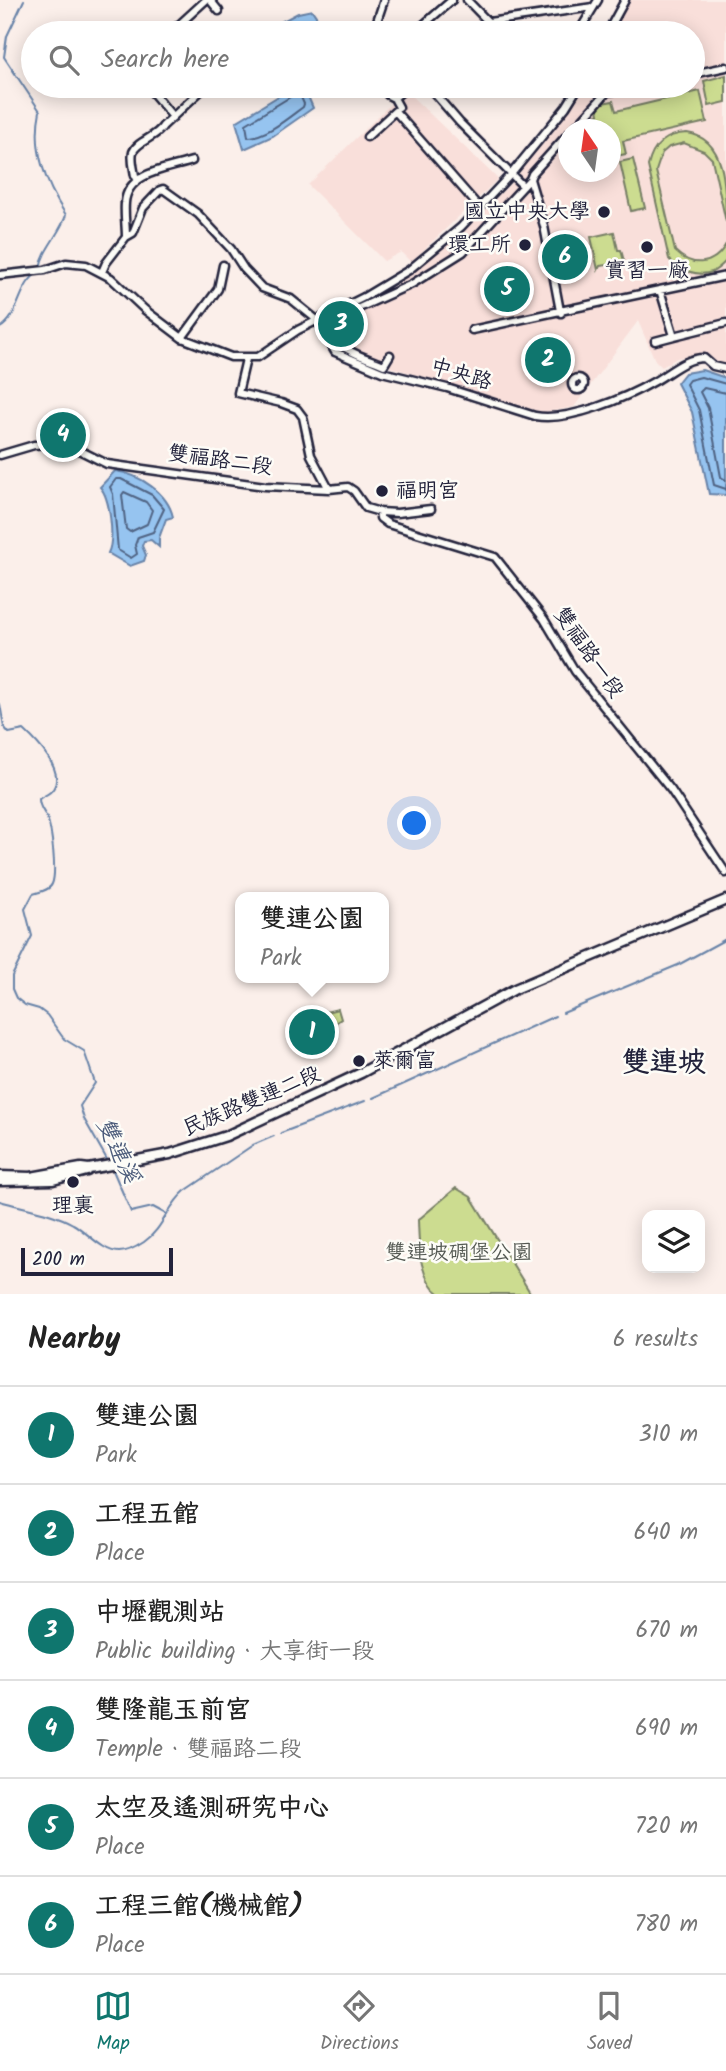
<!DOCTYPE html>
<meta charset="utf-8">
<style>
body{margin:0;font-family:Kalam,"LXGW WenKai TC",sans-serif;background:#f6f6f6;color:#222}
.controls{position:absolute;right:21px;bottom:21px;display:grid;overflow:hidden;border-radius:14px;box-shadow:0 4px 18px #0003}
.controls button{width:63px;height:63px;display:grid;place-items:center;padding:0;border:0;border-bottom:2px solid #e0e0e0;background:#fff;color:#222;font:35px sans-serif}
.compass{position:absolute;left:558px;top:119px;width:63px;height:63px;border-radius:50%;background:#fff;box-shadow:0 4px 18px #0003;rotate:347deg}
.scale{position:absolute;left:21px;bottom:18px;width:152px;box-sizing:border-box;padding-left:7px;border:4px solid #22223b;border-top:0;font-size:19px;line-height:24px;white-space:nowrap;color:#22223b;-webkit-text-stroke:5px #fdfcf7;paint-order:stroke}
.you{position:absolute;left:415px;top:824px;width:24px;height:24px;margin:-18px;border:5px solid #fff;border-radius:50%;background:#1a73e8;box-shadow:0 0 0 10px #1a73e833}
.badge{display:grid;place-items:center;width:46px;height:46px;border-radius:50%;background:#0f766e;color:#fff;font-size:23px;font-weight:700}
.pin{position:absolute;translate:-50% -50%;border:4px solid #fff;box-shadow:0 2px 7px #0006}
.popup{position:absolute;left:235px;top:892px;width:154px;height:91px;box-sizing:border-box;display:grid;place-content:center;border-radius:14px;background:#fff;filter:drop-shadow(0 2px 5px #0005);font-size:23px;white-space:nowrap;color:#767676}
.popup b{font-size:26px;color:#222}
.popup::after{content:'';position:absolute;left:50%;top:100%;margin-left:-14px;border:14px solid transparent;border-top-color:#fff}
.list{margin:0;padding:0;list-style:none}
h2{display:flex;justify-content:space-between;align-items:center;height:91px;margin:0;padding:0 28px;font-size:30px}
h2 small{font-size:23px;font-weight:400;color:#767676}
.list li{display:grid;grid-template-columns:46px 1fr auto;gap:21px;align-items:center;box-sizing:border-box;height:98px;padding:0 28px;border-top:2px solid #e0e0e0}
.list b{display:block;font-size:26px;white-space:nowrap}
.list p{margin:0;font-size:23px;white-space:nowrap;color:#767676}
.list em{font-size:23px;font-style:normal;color:#767676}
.icon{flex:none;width:38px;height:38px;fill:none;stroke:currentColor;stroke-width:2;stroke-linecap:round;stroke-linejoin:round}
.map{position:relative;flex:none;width:726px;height:1294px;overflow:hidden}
.search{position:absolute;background:#fff;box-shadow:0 4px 18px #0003;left:21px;right:21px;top:21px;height:77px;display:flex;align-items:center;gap:18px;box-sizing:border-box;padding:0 24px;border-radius:38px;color:#767676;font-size:26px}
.sheet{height:679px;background:#fff}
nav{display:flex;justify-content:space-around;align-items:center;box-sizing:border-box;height:98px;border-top:2px solid #e0e0e0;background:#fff;font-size:19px;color:#767676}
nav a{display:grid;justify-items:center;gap:4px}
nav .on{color:#0f766e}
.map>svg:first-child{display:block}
</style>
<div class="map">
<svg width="726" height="1294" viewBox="0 0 726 1294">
<rect width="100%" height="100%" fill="#fbefea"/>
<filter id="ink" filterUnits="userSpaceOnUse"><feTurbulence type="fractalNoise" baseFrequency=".0143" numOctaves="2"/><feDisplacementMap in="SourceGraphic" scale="14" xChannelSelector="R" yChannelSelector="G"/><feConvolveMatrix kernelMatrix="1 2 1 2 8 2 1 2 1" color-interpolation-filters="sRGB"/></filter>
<g filter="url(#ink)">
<!-- built -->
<path fill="#f9dfda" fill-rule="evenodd" d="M 630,0 L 726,0 L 726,366 L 694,355 L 677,358 L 662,367 L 655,360 L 638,321 L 574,407 L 543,413 L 347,354 L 321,321 L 392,288 L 417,266 L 451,242 L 513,181 L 585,86 L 693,86 L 693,33 L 612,33 ZM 568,130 L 610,130 L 610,172 L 568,172 Z
M 405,90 L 498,179 L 411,262 L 401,252 L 384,261 L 308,185 Z"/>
<!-- green -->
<path fill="#ccdc90" stroke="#777f66" stroke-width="2" d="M 726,75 L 726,102 L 709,106 L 704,81 Z
M 700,91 L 707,122 L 623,141 L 626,154 L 611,157 L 610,130 L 588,129 L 586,118 L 599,114 L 597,104 L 613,101 L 616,111 Z
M 687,133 C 726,138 726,188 726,222 L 712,159 L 704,151 L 684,143 L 669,147 L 662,153 L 656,171 L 675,251 C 692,268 714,266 726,244 L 726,261 C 722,265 717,270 712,272 C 698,277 678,270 669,259 L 648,166 C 653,145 665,134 687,133 Z
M 633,159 L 645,208 L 631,211 L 620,162 Z
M 614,232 L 618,250 L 621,250 L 625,265 L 622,263 L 600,266 L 598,270 L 591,237 Z
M 338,1009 L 341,1019 L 303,1044 L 301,1018 Z
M 456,1188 L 471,1197 L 531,1294 L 440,1294 C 418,1278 419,1245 418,1220 Z"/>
<!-- water -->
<path fill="#96c4f0" stroke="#6883a8" stroke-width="2" d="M 312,10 L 316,16 L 319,33 L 260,33 L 298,13 Z
M 295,86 L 304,87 L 313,108 L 273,136 L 244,149 L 236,122 Z
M 702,370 L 726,378 L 726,495 L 709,494 L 692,412 L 677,383 L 685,373 Z
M 115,471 C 139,474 168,493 173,517 L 166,519 L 159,538 L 159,547 L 151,540 L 144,541 L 142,546 L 146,555 L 144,561 L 130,566 L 108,553 C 115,539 110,498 100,487 Z"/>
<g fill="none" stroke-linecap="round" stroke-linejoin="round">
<!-- shore -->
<path stroke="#506383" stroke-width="2" d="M 295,94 L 300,95 L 304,104 L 303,107 C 288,118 266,137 248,137 L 246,124 Z
M 726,384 L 701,377 L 689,380 L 686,384 L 699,410 L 714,485 L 726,489
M 726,393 L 704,388 L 700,392 L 708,408 L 721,477 L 726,480
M 116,479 L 121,479 L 152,495 L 164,509 L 153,532 L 138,537 L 135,545 L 137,554 L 131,558 L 118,550 L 113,494 L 110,487 Z
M 124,492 L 146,502 L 152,510 L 147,524 L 130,532 L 126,529 L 122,495 Z"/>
<!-- stream -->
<path stroke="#6883a8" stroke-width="2" d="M 24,0 L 7,36 L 4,57 L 40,111 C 32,149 45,183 66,215 C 60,234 43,249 40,268
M 0,328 C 19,317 18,288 35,275
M 0,704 L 4,727 L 9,733 L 24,730 C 36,741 66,771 53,789 C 50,794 43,796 39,799 C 39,808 44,811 47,818 C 52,830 57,873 52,884 C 49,891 39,892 33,894 L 25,909 L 32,936 L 12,976 L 12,989 L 16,998 L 25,1005 L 39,1009 L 47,1015 L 64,1039 L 84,1051 L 95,1083 L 80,1106 L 84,1119 L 109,1163
M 563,1013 L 678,965 L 726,939
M 373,1098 L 555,1016
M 281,1133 L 365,1101
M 112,1168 L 131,1212 L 153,1207 L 166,1214
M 0,1201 C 23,1208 52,1212 73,1224 C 86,1231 103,1252 119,1252 C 127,1252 138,1246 144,1242 C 163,1229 168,1205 185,1191 L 253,1145 L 274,1136"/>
<!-- street casing -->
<g stroke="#22223b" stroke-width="11">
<path id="street" d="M 210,0 L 219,11
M 467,0 L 499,33
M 489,22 L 593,7
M 170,33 L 206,0
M 373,33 L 384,0
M 414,33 L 452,0
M 578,33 L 598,0
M 607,33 L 625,0
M 693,74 L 726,67
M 147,86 L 173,117
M 428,86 L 460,123 L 522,185
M 546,86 L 547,88 L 548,86
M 388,95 L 394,98 L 408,86
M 394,98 L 399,107
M 573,130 L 607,92 L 640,86
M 568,134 L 532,174 L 530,179 L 544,226 L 560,311 L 726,276
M 367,137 L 395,111 L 479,207
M 138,178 L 135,176 C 134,169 131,159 133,152 C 137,141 157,137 163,126 L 206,86
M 126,237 L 133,233 L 143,208 L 160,190 L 163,189 L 198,214 L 231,249 L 244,269 L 262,288 L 291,299 L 317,320 L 335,352 L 382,372 L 447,388 L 535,416 C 569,422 626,398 655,381 C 671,372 685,358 704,358 L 713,366 L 726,369
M 102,272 L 106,263 L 126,237 C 126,226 124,214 125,203 C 127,172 168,169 192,161
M 0,275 L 45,270 L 66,263 L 86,265 L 111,278 L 145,310 L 182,338 L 231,357 L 258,357 L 298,330 L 364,297 L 409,270 L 461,227 L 512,173 L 566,107 L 579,86
M 472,330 L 560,311 L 561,313
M 674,336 L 726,323
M 182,338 L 218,289 L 223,265
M 655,341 L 674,336 L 660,290
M 390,355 L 384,365 C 366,357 318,346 337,318 L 412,284 L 463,252 L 530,179
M 246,359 L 238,393 L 281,403 L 297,409 L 303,417 L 311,455 L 329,489
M572 384a6 6 0 1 1 12 0a6 6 0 1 1-12 0Z
M 0,455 L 34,445 L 46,444 L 73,447 L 107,464 L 265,486 L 329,489 L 348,487 L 354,491 L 366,508 L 380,512 L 397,513 L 431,509
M 380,512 L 380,518 L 388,524 L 495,557 L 544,619 L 575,671 L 671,790 L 726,873"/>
</g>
<!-- secondary casing -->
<g stroke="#22223b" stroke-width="13">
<path id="secondary" d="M 0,1176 L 31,1177 L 81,1168 L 89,1169 L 170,1154 L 226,1136 L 361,1073 L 515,989 L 726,900
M 0,1181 L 53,1180 L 87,1171"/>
</g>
<!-- street -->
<use href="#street" stroke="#fdfcf7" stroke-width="6"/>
<!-- secondary -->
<use href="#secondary" stroke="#fdfcf7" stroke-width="8"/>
</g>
</g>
<!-- markers -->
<g fill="#22223b" stroke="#fdfcf7" stroke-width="2.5">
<circle cx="604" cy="212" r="7"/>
<circle cx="525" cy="245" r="7"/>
<circle cx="647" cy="247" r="7"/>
<circle cx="382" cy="491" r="7"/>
<circle cx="359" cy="1061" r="7"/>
<circle cx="73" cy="1182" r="7"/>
</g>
<g text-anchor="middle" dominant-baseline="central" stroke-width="5" stroke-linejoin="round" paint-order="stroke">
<!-- poi labels -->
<g font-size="21" fill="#22223b" stroke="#fdfcf7" text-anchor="end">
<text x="590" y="212">國立中央大學</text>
<text x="511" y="245">環工所</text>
<text x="647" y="271" text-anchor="middle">實習一廠</text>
<text x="396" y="491" text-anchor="start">福明宮</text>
<text x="373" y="1061" text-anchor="start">萊爾富</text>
<text x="73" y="1206" text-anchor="middle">理裏</text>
</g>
<!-- street labels -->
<g font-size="21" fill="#22223b" stroke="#fdfcf7">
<text transform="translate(461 375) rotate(16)">中央路</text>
<text transform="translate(220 461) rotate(8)">雙福路二段</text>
<text transform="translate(588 653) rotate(55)">雙福路一段</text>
<text transform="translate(252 1102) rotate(-23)">民族路雙連二段</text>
</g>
<!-- park labels -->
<g font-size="21" fill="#555a54" stroke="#fdfcf7">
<text x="459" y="1253">雙連坡碉堡公園</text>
</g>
<!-- water labels -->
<g font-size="23" font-style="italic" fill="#4b5b7a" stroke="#fdfcf7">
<text transform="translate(117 1151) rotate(64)">雙連溪</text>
</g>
<!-- district labels -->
<g font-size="28" font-weight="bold" fill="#22223b" stroke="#fdfcf7">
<text x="664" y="1063">雙連坡</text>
</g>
</g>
</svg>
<div class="controls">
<button><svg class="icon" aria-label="layers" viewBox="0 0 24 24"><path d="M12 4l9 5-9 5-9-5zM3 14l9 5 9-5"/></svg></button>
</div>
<svg class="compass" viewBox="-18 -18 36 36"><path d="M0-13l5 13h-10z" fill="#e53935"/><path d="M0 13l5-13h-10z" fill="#767676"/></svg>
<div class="scale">200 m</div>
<div class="you"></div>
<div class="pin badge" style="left:312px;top:1032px">1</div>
<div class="popup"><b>雙連公園</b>Park</div>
<div class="pin badge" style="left:548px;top:360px">2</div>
<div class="pin badge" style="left:341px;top:324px">3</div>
<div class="pin badge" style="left:63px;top:435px">4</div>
<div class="pin badge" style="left:507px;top:289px">5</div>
<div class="pin badge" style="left:565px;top:257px">6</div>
<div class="search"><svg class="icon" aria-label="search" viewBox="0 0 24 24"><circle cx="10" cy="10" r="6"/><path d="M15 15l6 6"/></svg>Search here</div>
</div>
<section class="sheet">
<h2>Nearby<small>6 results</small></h2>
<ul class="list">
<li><span class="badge">1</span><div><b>雙連公園</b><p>Park</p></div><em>310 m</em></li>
<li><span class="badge">2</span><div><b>工程五館</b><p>Place</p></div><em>640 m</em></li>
<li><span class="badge">3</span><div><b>中壢觀測站</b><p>Public building · 大享街一段</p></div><em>670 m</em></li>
<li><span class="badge">4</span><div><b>雙隆龍玉前宮</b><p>Temple · 雙福路二段</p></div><em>690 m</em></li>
<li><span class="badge">5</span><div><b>太空及遙測研究中心</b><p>Place</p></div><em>720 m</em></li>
<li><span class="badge">6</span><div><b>工程三館(機械館)</b><p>Place</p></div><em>780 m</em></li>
</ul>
</section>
<nav>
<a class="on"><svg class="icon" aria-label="map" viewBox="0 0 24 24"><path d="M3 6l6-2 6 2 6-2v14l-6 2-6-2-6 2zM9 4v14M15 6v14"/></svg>Map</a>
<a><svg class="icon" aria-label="directions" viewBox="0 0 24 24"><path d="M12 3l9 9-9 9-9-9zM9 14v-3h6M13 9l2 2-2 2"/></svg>Directions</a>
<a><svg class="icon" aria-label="saved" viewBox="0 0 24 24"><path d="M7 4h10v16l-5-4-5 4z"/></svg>Saved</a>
</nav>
